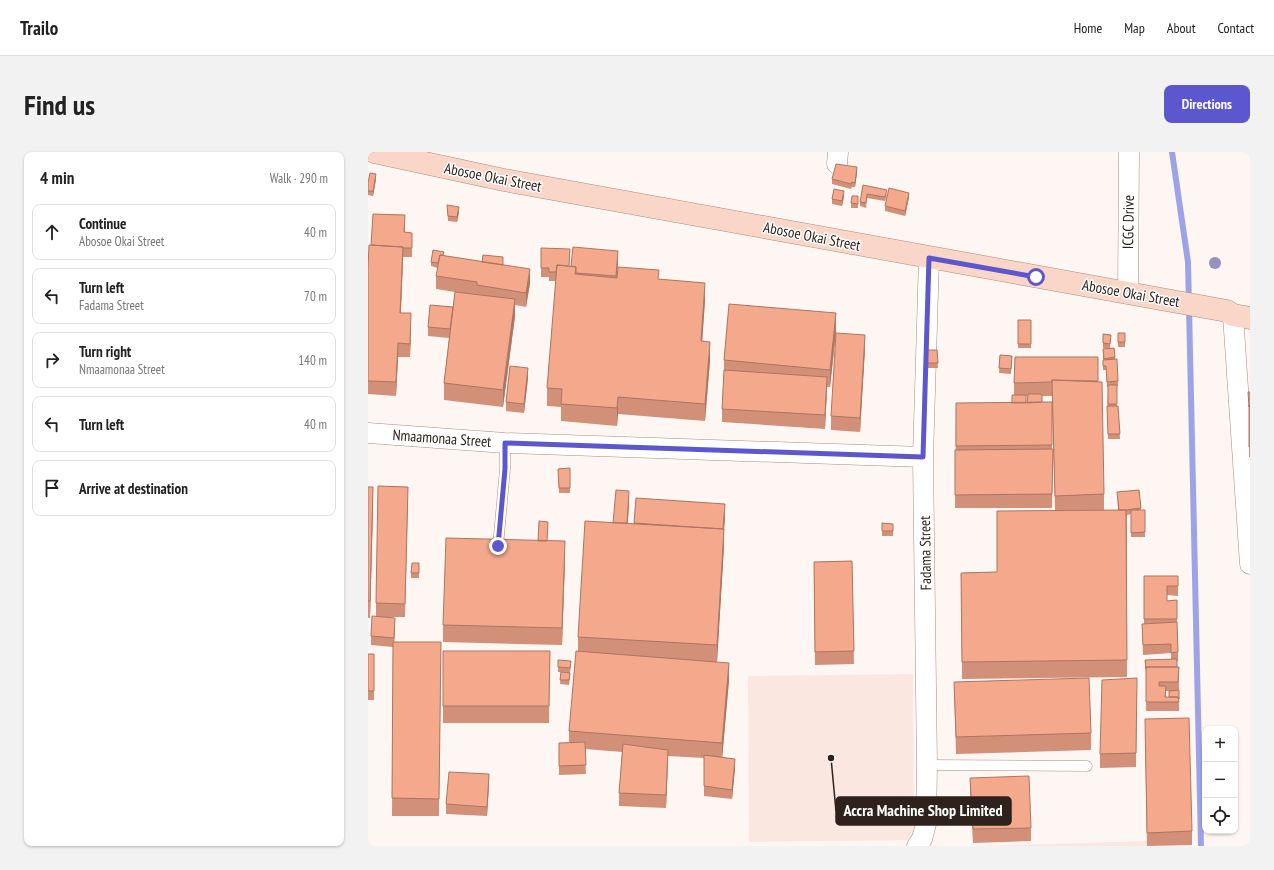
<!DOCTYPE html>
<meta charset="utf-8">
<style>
body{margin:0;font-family:"PT Sans Narrow",sans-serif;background:#f2f2f2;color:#222}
.controls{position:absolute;right:12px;bottom:12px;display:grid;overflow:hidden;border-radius:8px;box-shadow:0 1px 3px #0004}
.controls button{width:36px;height:36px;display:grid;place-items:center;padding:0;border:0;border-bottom:1px solid #e0e0e0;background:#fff;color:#222;font:20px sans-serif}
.stop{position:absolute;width:12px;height:12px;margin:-9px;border:3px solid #5d57cf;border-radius:50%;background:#fff}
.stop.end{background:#5d57cf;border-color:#fff;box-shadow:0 1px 4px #0008}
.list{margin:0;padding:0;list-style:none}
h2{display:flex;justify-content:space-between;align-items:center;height:52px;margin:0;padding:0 16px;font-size:17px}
h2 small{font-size:13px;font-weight:400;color:#767676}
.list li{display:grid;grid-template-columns:26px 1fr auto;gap:12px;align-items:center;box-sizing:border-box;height:56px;margin:0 8px 8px;padding:0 8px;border:1px solid #e0e0e0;border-radius:8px}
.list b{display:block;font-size:15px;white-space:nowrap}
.list p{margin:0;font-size:13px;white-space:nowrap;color:#767676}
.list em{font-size:13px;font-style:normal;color:#767676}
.icon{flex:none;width:22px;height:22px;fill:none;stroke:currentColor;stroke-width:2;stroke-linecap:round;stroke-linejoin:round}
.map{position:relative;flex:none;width:882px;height:694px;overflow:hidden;border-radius:8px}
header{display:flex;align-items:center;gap:24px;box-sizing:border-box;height:56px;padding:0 20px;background:#fff;border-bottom:1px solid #e0e0e0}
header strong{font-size:19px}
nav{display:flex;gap:22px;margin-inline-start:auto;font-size:14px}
.intro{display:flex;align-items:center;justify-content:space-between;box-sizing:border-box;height:96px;padding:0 24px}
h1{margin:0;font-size:28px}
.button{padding:10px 18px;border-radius:8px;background:#5d57cf;color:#fff;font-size:14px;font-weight:700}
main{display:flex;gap:24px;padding:0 24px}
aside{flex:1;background:#fff;border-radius:8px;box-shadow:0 1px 3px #0004}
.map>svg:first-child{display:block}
</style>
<header>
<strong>Trailo</strong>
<nav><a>Home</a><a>Map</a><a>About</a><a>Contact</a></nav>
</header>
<div class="intro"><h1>Find us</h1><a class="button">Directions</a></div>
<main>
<aside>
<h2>4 min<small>Walk · 290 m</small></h2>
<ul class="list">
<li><svg class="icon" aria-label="ahead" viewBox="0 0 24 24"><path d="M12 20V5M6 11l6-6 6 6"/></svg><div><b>Continue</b><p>Abosoe Okai Street</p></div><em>40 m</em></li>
<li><svg class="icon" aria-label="left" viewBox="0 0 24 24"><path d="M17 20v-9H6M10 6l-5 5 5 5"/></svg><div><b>Turn left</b><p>Fadama Street</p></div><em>70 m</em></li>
<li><svg class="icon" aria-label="right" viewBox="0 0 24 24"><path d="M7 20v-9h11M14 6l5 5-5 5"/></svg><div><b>Turn right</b><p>Nmaamonaa Street</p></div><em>140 m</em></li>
<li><svg class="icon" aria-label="left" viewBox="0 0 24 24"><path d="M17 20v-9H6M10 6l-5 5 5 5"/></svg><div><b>Turn left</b></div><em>40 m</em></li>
<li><svg class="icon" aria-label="arrive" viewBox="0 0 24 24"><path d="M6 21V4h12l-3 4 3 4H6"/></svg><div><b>Arrive at destination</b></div></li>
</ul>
</aside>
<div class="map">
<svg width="882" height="694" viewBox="0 0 882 694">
<rect width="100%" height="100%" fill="#fef6f3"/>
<!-- built -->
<path fill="#fae7e0" d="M 545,522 L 546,688 L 381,690 L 380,524 Z
M 782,689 L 782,694 L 611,694 Z"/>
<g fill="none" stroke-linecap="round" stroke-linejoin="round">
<!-- stream -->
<path stroke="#9ea3e7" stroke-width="6" d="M 804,0 L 820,110 L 833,694"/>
<!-- lane casing -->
<g stroke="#ae8b7f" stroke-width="11">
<path id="lane" d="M 130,394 L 137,317 L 137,291
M 559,613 L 719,614"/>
</g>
<!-- street casing -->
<g stroke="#ae8b7f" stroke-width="21">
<path id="street" d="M 469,12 L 470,0
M 760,140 L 761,0
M 865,163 L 882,412
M 0,281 L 137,291 L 555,305
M 549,694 L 554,687 L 558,672 L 559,613 L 555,305 L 561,106"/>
</g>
<!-- secondary casing -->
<g stroke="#ae8b7f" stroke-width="23">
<path id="secondary" d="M 6,0 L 136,28 L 859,159 L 865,163 L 882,166"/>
</g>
<!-- lane -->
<use href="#lane" stroke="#fff" stroke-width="10"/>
<!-- street -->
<use href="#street" stroke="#fff" stroke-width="20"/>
<!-- secondary -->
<use href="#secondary" stroke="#fad6c8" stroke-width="22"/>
</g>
<!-- trees -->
<circle fill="#9792bd" cx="847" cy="111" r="6"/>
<!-- wall -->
<path fill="#d29078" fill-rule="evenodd" d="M 489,20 L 487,35 L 484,35 L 483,37 L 464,32 L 464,27 Z
M 8,27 L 5,44 L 0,43 L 0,31 Z
M 495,33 L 519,43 L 517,49 L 499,46 L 498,56 L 492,54 L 492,50 Z
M 476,44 L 474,54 L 464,52 L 464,47 Z
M 541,45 L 537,64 L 517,59 L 517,54 Z
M 490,49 L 490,56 L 483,56 L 483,51 Z
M 79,53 L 91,60 L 89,70 L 80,69 Z
M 37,72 L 37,80 L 44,90 L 44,105 L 35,105 L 33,161 L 43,175 L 42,205 L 30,205 L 28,244 L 0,242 L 0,116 L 3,93 Z
M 76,104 L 135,113 L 162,131 L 158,155 L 147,153 L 147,164 L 135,255 L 76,248 L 76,231 L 81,186 L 60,184 L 60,175 L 85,155 L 87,140 L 68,137 L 68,124 L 70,116 L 63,114 L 63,110 Z
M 250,109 L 248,126 L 291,127 L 337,148 L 334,190 L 342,208 L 337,269 L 250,262 L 249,274 L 193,269 L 193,255 L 179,254 L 179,236 L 188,129 L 181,129 L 181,125 L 173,125 L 173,116 L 201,114 Z
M 650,168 L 663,168 L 663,196 L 650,196 Z
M 468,179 L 462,235 L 459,235 L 457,277 L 354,270 L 354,257 L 356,223 L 356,208 Z
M 750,181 L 757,181 L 757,195 L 750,195 Z
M 735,182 L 743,183 L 742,196 L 746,196 L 750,229 L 750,234 L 749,234 L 749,254 L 750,254 L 752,287 L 740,287 L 739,259 L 740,235 L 739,235 L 738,218 L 735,218 L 735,197 L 741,196 L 735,196 Z
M 497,196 L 492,280 L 463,278 L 463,264 Z
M 559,198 L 569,198 L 570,216 L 559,216 Z
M 632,203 L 644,204 L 643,222 L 631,221 Z
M 160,226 L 156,261 L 138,259 L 138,250 Z
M 730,229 L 736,342 L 736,358 L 750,358 L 749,340 L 771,338 L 773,358 L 777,358 L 777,385 L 763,385 L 763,362 L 759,363 L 759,525 L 594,527 L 593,421 L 629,420 L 687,358 L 684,244 L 674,244 L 674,250 L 684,250 L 684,297 L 685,297 L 684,356 L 587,356 L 588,251 L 644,251 L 646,243 L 646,231 ZM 658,244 L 660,244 L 659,251 L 658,251 Z
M 882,240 L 882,305 L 881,305 L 881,260 Z
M 202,316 L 202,341 L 191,341 L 190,317 Z
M 0,335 L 5,352 L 2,466 L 0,466 Z
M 268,346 L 357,365 L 356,377 L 356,394 L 349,510 L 361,528 L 354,605 L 367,616 L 364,647 L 336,644 L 336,606 L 300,604 L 298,656 L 251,654 L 251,641 L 254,600 L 217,597 L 218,622 L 191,623 L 191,591 L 201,591 L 201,579 L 210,499 L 210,485 L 245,371 L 261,349 L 260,371 L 266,372 Z
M 40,348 L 37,465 L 15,465 L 27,475 L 26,490 L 73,490 L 71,664 L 24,664 L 25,495 L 3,493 L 3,484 L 8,464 L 8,451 Z
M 514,371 L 525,372 L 525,384 L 514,384 Z
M 170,389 L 180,389 L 197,407 L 194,493 L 75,490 L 75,473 Z
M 484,409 L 486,512 L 447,513 L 446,410 Z
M 51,411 L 51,426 L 43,426 L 43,421 Z
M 776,424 L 810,424 L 810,444 L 799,443 L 799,449 L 809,448 L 809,470 L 810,500 L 810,509 L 809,510 L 809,515 L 811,515 L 811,559 L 778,559 L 778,522 L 777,508 L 803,507 L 803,501 L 775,503 L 774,472 L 776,472 ZM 798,539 L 801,539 L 801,545 L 798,545 Z
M 75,499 L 182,499 L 181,571 L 75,571 Z
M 0,502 L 6,502 L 6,548 L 0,548 Z
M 203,513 L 202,521 L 190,520 L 190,515 Z
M 193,520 L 202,526 L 201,533 L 192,532 Z
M 586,530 L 723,581 L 723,598 L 588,602 Z
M 769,539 L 768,615 L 732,616 L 732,602 Z
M 777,581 L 824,679 L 824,693 L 779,694 Z
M 602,626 L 663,676 L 663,689 L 605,691 L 602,639 Z
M 121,632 L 119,664 L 78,662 L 78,652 Z"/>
<!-- shaded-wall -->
<path fill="#ab7662" d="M 489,15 L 489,20 L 487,35 L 487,31 Z
M 8,22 L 8,27 L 5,44 L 5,39 Z
M 476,39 L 476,44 L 474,54 L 474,49 Z
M 541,41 L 541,45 L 537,64 L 537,59 Z
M 91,55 L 91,60 L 89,70 L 89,65 Z
M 35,95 L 35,108 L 32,174 L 32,161 Z
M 250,99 L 250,109 L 248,134 L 248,124 Z
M 162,117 L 162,131 L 158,155 L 158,141 Z
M 337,131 L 337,148 L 333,207 L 333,189 Z
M 147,147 L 147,164 L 135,255 L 135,238 Z
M 43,161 L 43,175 L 42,205 L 42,192 Z
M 468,161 L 468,179 L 462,235 L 462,218 Z
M 497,183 L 497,196 L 492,280 L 492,266 Z
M 342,190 L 342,208 L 337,269 L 337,252 Z
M 30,191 L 30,205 L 28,244 L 28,230 Z
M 160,216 L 160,226 L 156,261 L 156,252 Z
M 459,225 L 459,238 L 457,277 L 457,263 Z
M 250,245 L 250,262 L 249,274 L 249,256 Z
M 5,335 L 5,352 L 2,466 L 2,449 Z
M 261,339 L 261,349 L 259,383 L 259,374 Z
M 357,352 L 357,365 L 355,391 L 355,377 Z
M 356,377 L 356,394 L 349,510 L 349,493 Z
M 197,389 L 197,407 L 194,493 L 194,476 Z
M 27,466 L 27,475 L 26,495 L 26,486 Z
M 361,511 L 361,528 L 354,608 L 354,591 Z
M 300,598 L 300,611 L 298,656 L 298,643 Z
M 367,607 L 367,616 L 364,647 L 364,638 Z
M 121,622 L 121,632 L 119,664 L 119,655 Z"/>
<!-- building -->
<path fill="#f4a88c" stroke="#ab7662" d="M 468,12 L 489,15 L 487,31 L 484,30 L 483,32 L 464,27 Z
M 2,21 L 8,22 L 5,39 L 0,39 L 0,31 Z
M 495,33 L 519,38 L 517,45 L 499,42 L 498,51 L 492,50 Z
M 521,36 L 541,41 L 537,59 L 517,54 Z
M 466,37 L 476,39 L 474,49 L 464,47 Z
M 484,44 L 490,44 L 490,52 L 483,51 Z
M 79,53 L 91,55 L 89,65 L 80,64 Z
M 5,62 L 37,63 L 36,80 L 44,81 L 44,96 L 35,96 L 35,95 L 3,93 Z
M 1,93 L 35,95 L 32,161 L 43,161 L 42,192 L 30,191 L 28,230 L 0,229 L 0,116 Z
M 205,95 L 250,99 L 248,124 L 208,121 L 208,115 L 203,114 Z
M 173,96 L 202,97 L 201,114 L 189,113 L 188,120 L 181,120 L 181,116 L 173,116 Z
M 65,98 L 76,100 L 75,103 L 72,103 L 70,111 L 63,110 Z
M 72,103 L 162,117 L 158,141 L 109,133 L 109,130 L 68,124 Z
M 115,103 L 135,105 L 135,113 L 114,110 Z
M 189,113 L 208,115 L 207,122 L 249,126 L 250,115 L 291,118 L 290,127 L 337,131 L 333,189 L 342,190 L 337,252 L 250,245 L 249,256 L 193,252 L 194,237 L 179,236 Z
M 87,140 L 147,147 L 135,238 L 76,231 Z
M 361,152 L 468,161 L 462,218 L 356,208 Z
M 62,153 L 85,155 L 82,177 L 60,175 Z
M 650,168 L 663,168 L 663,192 L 650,192 Z
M 468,181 L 497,183 L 492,266 L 463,264 Z
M 750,181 L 757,181 L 757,190 L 750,190 Z
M 735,182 L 743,183 L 742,192 L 735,191 Z
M 746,196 L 747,205 L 736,207 L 735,197 Z
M 559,198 L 569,198 L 570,211 L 559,211 Z
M 632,203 L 644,204 L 643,217 L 631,216 Z
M 647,205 L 730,205 L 730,229 L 684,228 L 684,230 L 646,231 Z
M 749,207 L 750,229 L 739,230 L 738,214 L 735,214 L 735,208 Z
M 142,214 L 160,216 L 156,252 L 138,250 Z
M 356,218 L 459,225 L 457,263 L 354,257 Z
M 684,228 L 734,230 L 736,342 L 687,344 Z
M 740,233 L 749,233 L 749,252 L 740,252 Z
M 880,240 L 882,240 L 882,253 L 881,253 L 881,255 Z
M 660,242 L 674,242 L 674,250 L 659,251 Z
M 644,243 L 658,243 L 658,251 L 644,251 Z
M 684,250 L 684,293 L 588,294 L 588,251 Z
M 881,253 L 882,253 L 882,295 L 881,295 Z
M 739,254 L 750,254 L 752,282 L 740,282 Z
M 685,297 L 684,342 L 587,343 L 587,298 Z
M 202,316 L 202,336 L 191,336 L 190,317 Z
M 10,334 L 40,335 L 37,452 L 8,451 Z
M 0,335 L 5,335 L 2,449 L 0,449 Z
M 248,338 L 261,339 L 259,371 L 245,371 Z
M 771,338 L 773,356 L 758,358 L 751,358 L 749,340 Z
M 268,346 L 357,352 L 355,377 L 266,371 Z
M 758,358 L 759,508 L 594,510 L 593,421 L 629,420 L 629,359 Z
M 763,358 L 777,358 L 777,380 L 763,381 Z
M 171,369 L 180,370 L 179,389 L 170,389 Z
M 217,369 L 356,377 L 349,493 L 210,485 Z
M 514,371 L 525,372 L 525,379 L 514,379 Z
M 78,386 L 197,389 L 194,476 L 75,473 Z
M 484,409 L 486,499 L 447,500 L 446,410 Z
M 44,411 L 51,411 L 51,421 L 43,421 Z
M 776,424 L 810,424 L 810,434 L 799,434 L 799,449 L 809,448 L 809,467 L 776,467 Z
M 4,464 L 27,466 L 26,486 L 3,484 Z
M 809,470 L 810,500 L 803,501 L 803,492 L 775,493 L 774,472 Z
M 25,490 L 73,490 L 71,647 L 24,646 Z
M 75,499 L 182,499 L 181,554 L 75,554 Z
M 208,499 L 361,511 L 354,591 L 201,579 Z
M 0,502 L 6,502 L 6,539 L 0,539 Z
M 809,507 L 809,515 L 778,515 L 778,517 L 777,508 Z
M 190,508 L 203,509 L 202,516 L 190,515 Z
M 778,515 L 811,515 L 810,530 L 791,530 L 791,534 L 798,534 L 797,545 L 810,545 L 811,550 L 778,550 Z
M 193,520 L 202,521 L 201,528 L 192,528 Z
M 721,526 L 723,581 L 588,585 L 586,530 Z
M 769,526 L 768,601 L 732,602 L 734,528 Z
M 811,538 L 811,547 L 810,545 L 801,545 L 801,539 Z
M 821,566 L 824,679 L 779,681 L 777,567 Z
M 217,590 L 218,613 L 191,614 L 191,591 Z
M 255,592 L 300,598 L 298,643 L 251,641 Z
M 336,603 L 367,607 L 364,638 L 336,634 Z
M 81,620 L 121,622 L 119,655 L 78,652 Z
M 661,624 L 663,676 L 605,677 L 602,626 Z"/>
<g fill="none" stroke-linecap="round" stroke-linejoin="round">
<!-- route -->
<path stroke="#5d57cf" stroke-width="5" d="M 130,394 L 137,317 L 137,291 L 555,305 L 561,106 L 668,125"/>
</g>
<g text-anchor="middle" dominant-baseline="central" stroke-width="3" stroke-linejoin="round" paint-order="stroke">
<!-- street labels -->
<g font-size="15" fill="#2f221d" stroke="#fff">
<text transform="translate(125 25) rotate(11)">Abosoe Okai Street</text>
<text transform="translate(760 70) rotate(-89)">ICGC Drive</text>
<text transform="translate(444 84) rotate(11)">Abosoe Okai Street</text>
<text transform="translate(763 141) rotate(10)">Abosoe Okai Street</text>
<text transform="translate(74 286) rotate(4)">Nmaamonaa Street</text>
<text transform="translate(557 401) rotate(-91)">Fadama Street</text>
</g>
</g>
<!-- callouts -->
<path fill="none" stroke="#2f221d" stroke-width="1.5" d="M463 606L468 659"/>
<circle fill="#2f221d" stroke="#fff" stroke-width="1.5" cx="463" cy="606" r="4"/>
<rect fill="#2f221d" stroke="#2f221d" stroke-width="1.5" x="468" y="645" width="175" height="28" rx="4"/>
<g font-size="16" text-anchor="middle" font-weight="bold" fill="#fff">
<text x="555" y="664">Accra Machine Shop Limited</text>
</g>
</svg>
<div class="controls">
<button>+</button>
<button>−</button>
<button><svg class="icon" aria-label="locate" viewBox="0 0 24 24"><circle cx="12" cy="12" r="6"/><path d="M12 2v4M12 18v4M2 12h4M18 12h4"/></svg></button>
</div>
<div class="stop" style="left:668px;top:125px"></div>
<div class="stop end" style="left:130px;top:394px"></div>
</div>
</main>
